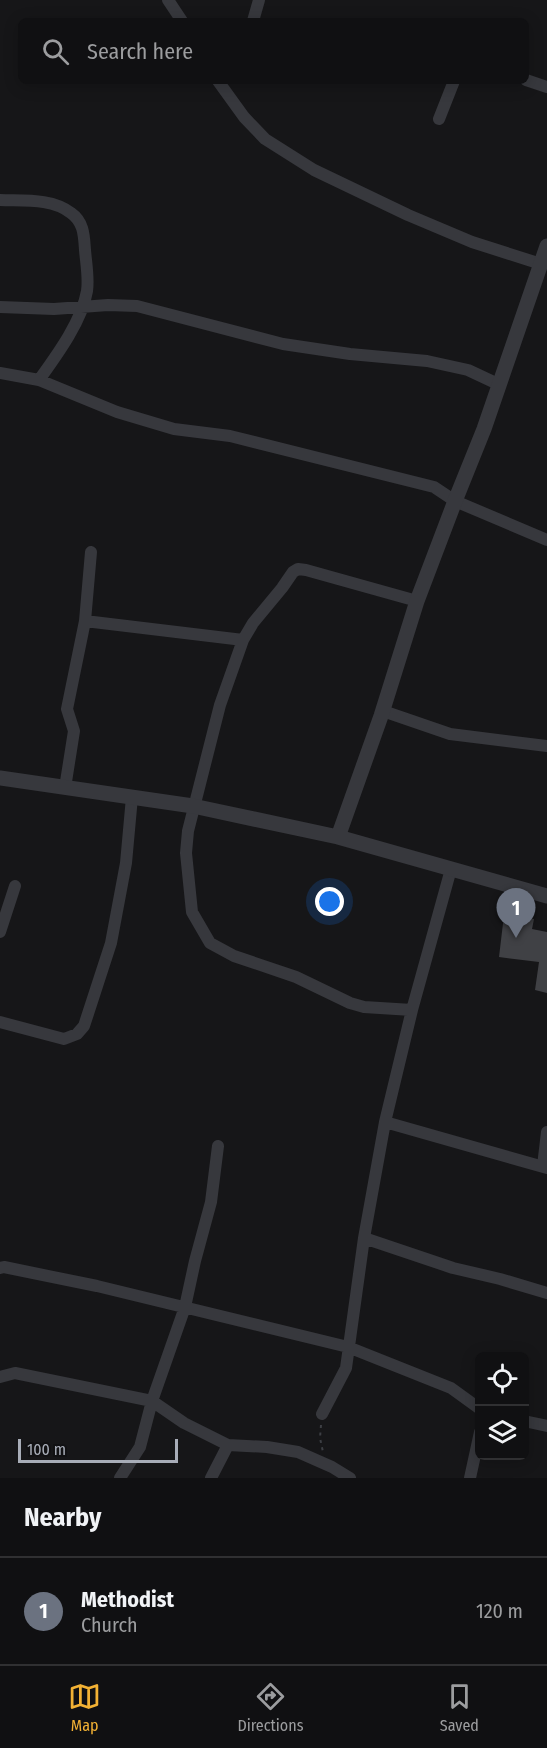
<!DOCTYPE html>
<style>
body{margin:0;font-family:"Fira Sans Condensed",sans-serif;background:#19191b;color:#f1f3f6}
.controls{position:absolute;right:18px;bottom:18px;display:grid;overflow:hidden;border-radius:9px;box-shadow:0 3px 15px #0003}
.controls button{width:54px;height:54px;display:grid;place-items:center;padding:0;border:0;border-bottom:2px solid #303032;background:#101012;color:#f1f3f6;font:30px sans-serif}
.scale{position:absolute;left:18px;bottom:15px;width:160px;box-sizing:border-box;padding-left:6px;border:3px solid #a8adb8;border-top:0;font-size:16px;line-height:21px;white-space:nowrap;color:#a8adb8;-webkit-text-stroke:4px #111113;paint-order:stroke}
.you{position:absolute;left:330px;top:902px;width:21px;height:21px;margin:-15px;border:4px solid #fff;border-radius:50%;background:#1a73e8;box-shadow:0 0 0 9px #1a73e833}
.badge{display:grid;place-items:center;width:39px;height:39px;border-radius:50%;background:#f2b134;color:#fff;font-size:20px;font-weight:700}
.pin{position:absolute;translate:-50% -50px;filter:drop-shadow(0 2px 3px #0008)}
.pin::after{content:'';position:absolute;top:32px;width:21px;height:18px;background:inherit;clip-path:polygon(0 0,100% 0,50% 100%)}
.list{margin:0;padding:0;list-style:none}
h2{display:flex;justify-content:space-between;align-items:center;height:78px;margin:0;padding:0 24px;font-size:26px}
h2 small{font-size:20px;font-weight:400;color:#9c9d9f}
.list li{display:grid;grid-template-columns:39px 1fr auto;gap:18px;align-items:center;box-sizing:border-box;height:108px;padding:0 24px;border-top:2px solid #303032}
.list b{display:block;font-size:22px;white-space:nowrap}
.list p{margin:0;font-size:20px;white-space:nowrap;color:#9c9d9f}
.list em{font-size:20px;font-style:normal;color:#9c9d9f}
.icon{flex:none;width:33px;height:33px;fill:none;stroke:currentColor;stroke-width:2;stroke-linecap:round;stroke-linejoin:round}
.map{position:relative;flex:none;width:547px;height:1478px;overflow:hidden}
.search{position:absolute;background:#101012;box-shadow:0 3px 15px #0003;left:18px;right:18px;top:18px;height:66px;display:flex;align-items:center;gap:15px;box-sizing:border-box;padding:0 21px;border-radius:9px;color:#9c9d9f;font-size:22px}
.sheet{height:186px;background:#101012}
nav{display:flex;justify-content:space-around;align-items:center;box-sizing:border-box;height:84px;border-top:2px solid #303032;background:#101012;font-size:16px;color:#9c9d9f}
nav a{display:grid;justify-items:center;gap:3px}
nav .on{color:#f2b134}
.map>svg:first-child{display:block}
</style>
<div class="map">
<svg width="547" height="1478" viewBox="0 0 547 1478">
<rect width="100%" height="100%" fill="#161618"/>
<!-- building -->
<path fill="#404145" d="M 504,915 L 534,919 L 532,929 L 547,932 L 547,993 L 535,990 L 539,962 L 499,957 Z"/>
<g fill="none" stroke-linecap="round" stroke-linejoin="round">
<!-- path -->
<path stroke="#3d3f44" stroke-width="2" stroke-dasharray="3 4.5" stroke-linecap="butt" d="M 321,1425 L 320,1438 L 323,1452"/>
<!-- minor -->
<path stroke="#37383d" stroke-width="12" d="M 168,0 L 182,21
M 253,21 L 259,0
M 526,80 L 547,87
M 218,81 L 244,117 L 265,139 L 314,170 L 408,215 L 472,242 L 541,264
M 439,119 L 454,81
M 0,200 C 23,201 52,198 71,213 C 84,222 84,236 85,250 C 86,263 89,278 87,291 C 82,321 57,355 39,380
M 0,307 L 54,309 L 108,305 L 137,306 L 283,344 L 350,354 L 427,361 L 468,370 L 500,385
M 0,373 L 39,380 L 117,412 L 174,429 L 230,436 L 434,487 L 455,501 L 547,540
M 85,621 L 243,640
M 383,711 L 450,734 L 547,746
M 65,788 L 74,731 L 67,709 L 85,621 L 91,552
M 0,932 L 15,886
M 412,1010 L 364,1007 L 350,1003 L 296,977 L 234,956 L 210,943 L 192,912 L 186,853 L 188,831 L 220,705 L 243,640 L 253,623 L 282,588 L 293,572 L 298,569 L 306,570 L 417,601
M 0,1022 L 64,1039 L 77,1034 L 84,1026 L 111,943 L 126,863 L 132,797
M 385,1122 L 547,1168
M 543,1166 L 547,1132
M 364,1238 L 453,1268 L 500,1279 L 547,1293
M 0,1268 L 4,1267 L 97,1286 L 348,1347 L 451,1388 L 480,1409
M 0,1377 L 15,1373 L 152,1401 L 184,1423 L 228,1445 L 267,1447 L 298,1452 L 332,1467 L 350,1478
M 322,1414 L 346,1368 L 364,1238 L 385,1122 L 412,1010 L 451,869
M 524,1421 L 547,1426
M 120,1478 L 140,1447 L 152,1401 L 185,1307 L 195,1261 L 211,1202 L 218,1146
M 211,1478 L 228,1445
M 470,1478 L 480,1432"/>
<!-- tertiary -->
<path stroke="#37383d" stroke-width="15" d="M 0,778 L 193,806 L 338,837 L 547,896
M 338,837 L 381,716 L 417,601 L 455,501 L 484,429 L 547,246"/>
</g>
</svg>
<div class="controls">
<button><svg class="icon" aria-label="locate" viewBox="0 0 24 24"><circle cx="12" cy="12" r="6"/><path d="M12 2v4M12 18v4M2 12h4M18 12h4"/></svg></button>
<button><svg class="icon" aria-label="layers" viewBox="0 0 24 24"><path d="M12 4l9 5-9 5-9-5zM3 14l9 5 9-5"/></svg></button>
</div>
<div class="scale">100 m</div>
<div class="you"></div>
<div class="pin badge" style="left:516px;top:938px;background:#6b7280">1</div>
<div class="search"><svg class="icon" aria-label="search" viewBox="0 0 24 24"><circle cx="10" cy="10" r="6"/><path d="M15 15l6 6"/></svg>Search here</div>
</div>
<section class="sheet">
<h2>Nearby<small></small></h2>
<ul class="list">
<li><span class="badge" style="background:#6b7280">1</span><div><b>Methodist</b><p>Church</p></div><em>120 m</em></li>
</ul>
</section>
<nav>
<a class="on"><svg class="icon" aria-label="map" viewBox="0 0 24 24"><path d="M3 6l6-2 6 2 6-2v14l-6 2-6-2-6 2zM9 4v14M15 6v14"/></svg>Map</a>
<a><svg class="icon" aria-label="directions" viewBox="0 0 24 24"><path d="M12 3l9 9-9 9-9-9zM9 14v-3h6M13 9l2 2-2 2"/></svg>Directions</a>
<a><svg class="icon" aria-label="saved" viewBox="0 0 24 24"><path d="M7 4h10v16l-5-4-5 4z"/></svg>Saved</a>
</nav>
